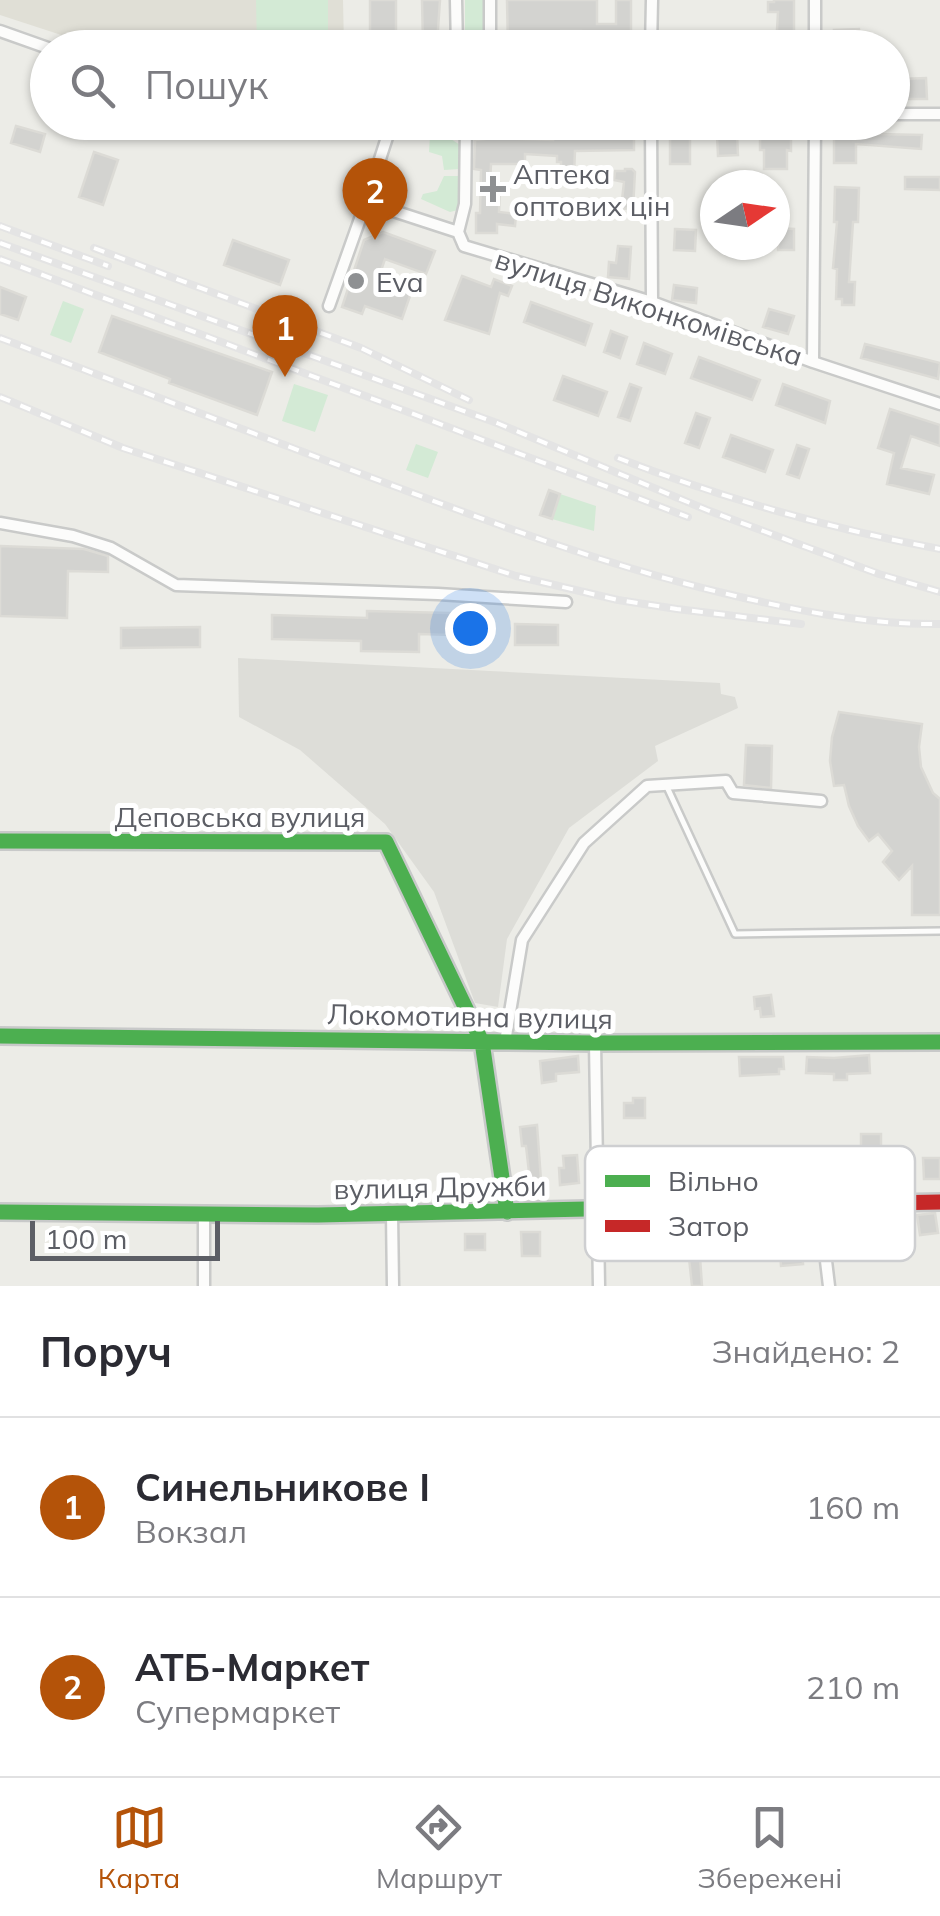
<!DOCTYPE html>
<html lang="uk">
<meta charset="utf-8">
<style>
body{margin:0;font-family:Mulish,sans-serif;background:#f2f2f3;color:#2b2b33}
.compass{position:absolute;left:700px;top:170px;width:90px;height:90px;border-radius:50%;background:#fff;box-shadow:0 2px 8px #0004;rotate:77deg}
.scale{position:absolute;left:30px;bottom:25px;width:190px;box-sizing:border-box;padding-left:10px;border:5px solid #5c5e65;border-top:0;font-size:28px;line-height:35px;white-space:nowrap;color:#5c5e65;-webkit-text-stroke:8px #fff;paint-order:stroke}
.you{position:absolute;left:470px;top:628px;width:35px;height:35px;margin:-25px;border:8px solid #fff;border-radius:50%;background:#1a73e8;box-shadow:0 0 0 15px #1a73e833}
.badge{display:grid;place-items:center;width:65px;height:65px;border-radius:50%;background:#b45309;color:#fff;font-size:32px;font-weight:700}
.pin{position:absolute;translate:-50% -82px;filter:drop-shadow(0 2px 5px #0008)}
.pin::after{content:'';position:absolute;top:52px;width:35px;height:30px;background:inherit;clip-path:polygon(0 0,100% 0,50% 100%)}
.list{margin:0;padding:0;list-style:none}
h2{display:flex;justify-content:space-between;align-items:center;height:130px;margin:0;padding:0 40px;font-size:42px}
h2 small{font-size:32px;font-weight:400;color:#7c7c81}
.list li{display:grid;grid-template-columns:65px 1fr auto;gap:30px;align-items:center;box-sizing:border-box;height:180px;padding:0 40px;border-top:2px solid #e1e1e2}
.list b{display:block;font-size:38px;white-space:nowrap}
.list p{margin:0;font-size:32px;white-space:nowrap;color:#7c7c81}
.list em{font-size:32px;font-style:normal;color:#7c7c81}
.icon{flex:none;width:55px;height:55px;fill:none;stroke:currentColor;stroke-width:2;stroke-linecap:round;stroke-linejoin:round}
.map{position:relative;flex:none;width:940px;height:1286px;overflow:hidden}
.search{position:absolute;background:#fff;box-shadow:0 2px 8px #0004;left:30px;right:30px;top:30px;height:110px;display:flex;align-items:center;gap:25px;box-sizing:border-box;padding:0 35px;border-radius:55px;color:#7c7c81;font-size:38px}
.sheet{height:490px;background:#fff}
nav{display:flex;justify-content:space-around;align-items:center;box-sizing:border-box;height:140px;border-top:2px solid #e1e1e2;background:#fff;font-size:28px;color:#7c7c81}
nav a{display:grid;justify-items:center;gap:5px}
nav .on{color:#b45309}
.map>svg:first-child{display:block}
</style>
<div class="map">
<svg width="940" height="1286" viewBox="0 0 940 1286">
<rect width="100%" height="100%" fill="#ecece7"/>
<!-- industrial -->
<path fill="#ddddd8" d="M 238,658 L 720,683 L 721,694 L 735,697 L 738,708 L 655,746 L 658,761 L 569,828 L 507,939 L 498,1007 L 475,1003 L 434,892 L 385,824 L 300,750 L 239,717 Z"/>
<!-- education -->
<path fill="#e0dfd6" d="M 0,0 L 343,0 L 344,47 L 98,47 L 0,15 Z"/>
<!-- green -->
<path fill="#d3ead5" d="M 256,0 L 328,0 L 328,47 L 257,47 Z
M 465,0 L 485,0 L 485,47 L 465,47 Z
M 430,136 L 448,137 L 460,145 L 460,169 L 444,170 L 442,156 L 429,152 Z
M 444,176 L 461,176 L 458,210 L 450,212 L 421,199 L 423,194 L 437,191 Z
M 63,301 L 84,309 L 71,343 L 50,335 Z
M 294,384 L 328,395 L 315,432 L 282,421 Z
M 416,444 L 438,452 L 428,478 L 406,470 Z
M 560,494 L 596,506 L 594,531 L 552,519 Z"/>
<!-- building -->
<path fill="#d3d3d0" stroke="#dcdbd6" stroke-width="2.5" d="M 370,0 L 396,0 L 396,32 L 370,32 Z
M 422,0 L 440,0 L 437,44 L 423,44 Z
M 507,0 L 597,0 L 597,24 L 616,24 L 616,0 L 631,0 L 631,45 L 617,45 L 617,36 L 592,36 L 591,48 L 580,48 L 581,31 L 561,31 L 561,48 L 508,48 Z
M 774,0 L 794,0 L 794,48 L 776,48 L 778,12 L 768,12 L 768,2 L 774,2 Z
M 859,29 L 860,48 L 835,48 L 834,30 Z
M 926,78 L 927,99 L 900,99 L 900,79 Z
M 16,126 L 45,134 L 40,152 L 11,143 Z
M 834,133 L 922,135 L 921,149 L 856,144 L 856,163 L 834,163 Z
M 737,134 L 738,155 L 718,156 L 717,135 Z
M 634,136 L 634,150 L 575,151 L 574,174 L 561,174 L 561,162 L 557,162 L 557,156 L 525,154 L 525,164 L 491,164 L 490,183 L 500,183 L 499,212 L 516,214 L 515,226 L 497,224 L 497,233 L 476,233 L 476,213 L 480,213 L 481,170 L 474,169 L 475,140 L 493,138 L 553,140 L 553,137 Z
M 760,137 L 791,138 L 791,151 L 787,150 L 787,169 L 764,169 L 764,150 L 760,150 Z
M 670,138 L 690,138 L 690,164 L 670,164 Z
M 94,152 L 118,160 L 103,205 L 79,197 Z
M 625,169 L 632,169 L 635,172 L 633,208 L 621,209 L 624,182 L 614,180 L 615,171 L 625,171 Z
M 905,177 L 940,177 L 940,190 L 905,189 Z
M 835,187 L 859,188 L 858,222 L 853,222 L 849,282 L 855,282 L 854,305 L 842,305 L 842,299 L 836,299 L 837,269 L 833,268 L 837,222 L 834,222 Z
M 778,228 L 794,229 L 794,250 L 778,250 Z
M 675,229 L 696,230 L 695,251 L 674,250 Z
M 383,232 L 435,251 L 426,274 L 385,259 L 377,282 L 411,293 L 402,319 L 365,306 L 362,314 L 342,307 L 364,240 Z
M 233,240 L 289,260 L 280,285 L 224,265 Z
M 618,246 L 631,247 L 629,279 L 608,277 L 609,262 L 616,263 Z
M 462,276 L 491,287 L 494,279 L 512,286 L 508,296 L 500,293 L 489,334 L 445,320 Z
M 674,285 L 697,288 L 696,303 L 672,300 Z
M 0,287 L 26,297 L 18,320 L 0,314 Z
M 531,302 L 592,324 L 585,345 L 524,322 Z
M 769,309 L 794,316 L 788,334 L 763,327 Z
M 112,316 L 272,372 L 257,415 L 169,383 L 170,379 L 99,352 Z
M 611,331 L 627,337 L 620,358 L 604,352 Z
M 644,343 L 672,354 L 665,374 L 637,364 Z
M 865,344 L 940,363 L 938,379 L 861,358 Z
M 699,357 L 760,380 L 752,400 L 691,378 Z
M 563,376 L 607,392 L 598,416 L 554,400 Z
M 630,384 L 641,388 L 630,421 L 618,417 Z
M 783,384 L 830,401 L 825,423 L 776,405 Z
M 890,409 L 940,425 L 940,446 L 911,436 L 901,468 L 934,475 L 929,494 L 887,484 L 894,453 L 878,448 Z
M 696,413 L 710,418 L 699,448 L 685,443 Z
M 731,435 L 773,450 L 765,472 L 723,457 Z
M 797,445 L 809,449 L 799,478 L 787,474 Z
M 549,490 L 560,494 L 552,519 L 540,515 Z
M 0,546 L 84,549 L 108,556 L 108,572 L 68,571 L 67,618 L 0,616 Z
M 367,611 L 490,614 L 489,636 L 419,634 L 419,652 L 361,651 L 361,641 L 272,639 L 272,615 L 367,618 Z
M 515,624 L 558,625 L 558,645 L 515,645 Z
M 200,627 L 200,647 L 121,648 L 121,628 Z
M 839,712 L 922,724 L 919,747 L 921,767 L 933,793 L 940,799 L 940,915 L 912,915 L 912,866 L 899,880 L 883,862 L 892,851 L 878,834 L 869,841 L 858,826 L 849,806 L 844,785 L 834,786 L 830,761 L 832,737 Z
M 746,745 L 772,746 L 771,788 L 744,785 Z
M 771,995 L 774,1016 L 761,1017 L 760,1008 L 755,1009 L 754,997 Z
M 869,1055 L 870,1073 L 847,1074 L 847,1080 L 834,1080 L 834,1074 L 806,1073 L 807,1057 L 834,1058 Z
M 578,1056 L 579,1072 L 556,1074 L 556,1081 L 542,1083 L 540,1061 Z
M 739,1057 L 783,1057 L 784,1069 L 779,1069 L 779,1074 L 740,1076 Z
M 633,1098 L 645,1098 L 645,1118 L 624,1118 L 624,1103 L 633,1103 Z
M 537,1125 L 541,1180 L 530,1181 L 526,1146 L 522,1146 L 520,1127 Z
M 861,1134 L 881,1134 L 881,1155 L 861,1155 Z
M 577,1155 L 579,1183 L 560,1185 L 559,1168 L 564,1168 L 563,1156 Z
M 923,1158 L 940,1158 L 940,1179 L 924,1179 Z
M 935,1213 L 938,1233 L 920,1235 L 917,1215 Z
M 521,1232 L 540,1232 L 540,1256 L 522,1256 Z
M 465,1234 L 485,1234 L 485,1250 L 465,1250 Z
M 804,1237 L 805,1252 L 802,1253 L 803,1264 L 781,1266 L 780,1253 L 792,1252 L 790,1238 Z
M 700,1257 L 702,1286 L 692,1286 L 689,1258 Z"/>
<g fill="none" stroke-linecap="round" stroke-linejoin="round">
<!-- lane casing -->
<g stroke="#c9cac9" stroke-width="10">
<path id="lane" d="M 667,787 L 735,934 L 940,931"/>
</g>
<!-- street casing -->
<g stroke="#c9cac9" stroke-width="15">
<path id="street" d="M 456,0 L 457,48
M 490,0 L 490,48
M 815,0 L 815,48
M 0,31 L 48,48
M 651,48 L 652,0
M 892,114 L 940,114
M 651,122 L 652,302
M 366,202 L 458,232
M 458,232 L 464,246 L 652,302 L 813,362 L 940,404
M 458,232 L 465,204 L 466,122
M 329,306 L 366,202 L 392,122
M 813,362 L 815,122
M 0,523 L 73,536 L 111,548 L 176,585 L 438,594 L 566,602
M 505,1042 L 522,940 L 584,843 L 647,786 L 726,781 L 733,793 L 821,801
M 595,1043 L 599,1286
M 819,1202 L 829,1286
M 392,1214 L 393,1286
M 204,1216 L 204,1286"/>
</g>
<!-- fast casing -->
<g stroke="#c8c9c9" stroke-width="20">
<path id="fast" d="M 0,841 L 386,842 L 482,1042 L 507,1212
M 0,1036 L 595,1043 L 940,1042
M 0,1212 L 318,1215 L 631,1208"/>
</g>
<!-- jam casing -->
<g stroke="#c8c9c9" stroke-width="20">
<path id="jam" d="M 631,1208 L 940,1202"/>
</g>
<!-- lane -->
<use href="#lane" stroke="#fcfcfb" stroke-width="5"/>
<!-- street -->
<use href="#street" stroke="#fcfcfb" stroke-width="10"/>
<!-- fast -->
<use href="#fast" stroke="#4caf50" stroke-width="15"/>
<!-- jam -->
<use href="#jam" stroke="#c62828" stroke-width="15"/>
<!-- rail casing -->
<g stroke="#e4e4e4" stroke-width="8">
<path id="rail" d="M 0,226 L 108,266
M 0,243 L 497,423 L 707,510 L 879,574 L 940,592
M 94,248 L 361,348 L 469,400
M 0,259 L 688,517
M 0,338 C 130,387 261,436 391,485 C 500,526 609,566 723,593 C 794,610 866,625 940,624
M 0,397 L 123,448 L 516,576 L 618,600 L 677,609 L 801,624
M 618,458 C 722,498 831,529 940,549"/>
</g>
<!-- rail -->
<use href="#rail" stroke="#fff" stroke-width="4" stroke-dasharray="11" stroke-linecap="butt"/>
</g>
<!-- markers -->
<g fill="#8e9092" stroke="#fff" stroke-width="4">
<path d="M488 174h10v10h10v10h-10v10h-10v-10h-10v-10h10z"/>
<circle cx="356" cy="281" r="10"/>
</g>
<g text-anchor="middle" dominant-baseline="central" stroke-width="10" stroke-linejoin="round" paint-order="stroke">
<!-- poi labels -->
<g font-size="28" fill="#5c5e65" stroke="#fff" text-anchor="start">
<text x="513" y="173">Аптека<tspan x="513" dy="32">оптових цін</tspan></text>
<text x="376" y="281">Eva</text>
</g>
<!-- street labels -->
<g font-size="28" fill="#5c5e65" stroke="#fff">
<text transform="translate(649 307) rotate(18)">вулиця Виконкомівська</text>
<text x="240" y="816">Деповська вулиця</text>
<text transform="translate(470 1016) rotate(1)">Локомотивна вулиця</text>
<text transform="translate(440 1187) rotate(-1)">вулиця Дружби</text>
</g>
</g>
<!-- legend -->
<rect x="585" y="1146" width="330" height="115" rx="15" fill="#fff" stroke="#cecfd1" stroke-width="2.5"/>
<rect x="605" y="1175" width="45" height="12" fill="#4caf50"/>
<rect x="605" y="1220" width="45" height="12" fill="#c62828"/>
<g font-size="28" fill="#5c5e65">
<text x="668" y="1191">Вільно</text>
<text x="668" y="1236">Затор</text>
</g>
</svg>
<svg class="compass" viewBox="-18 -18 36 36"><path d="M0-13l5 13h-10z" fill="#e53935"/><path d="M0 13l5-13h-10z" fill="#7c7c81"/></svg>
<div class="scale">100 m</div>
<div class="you"></div>
<div class="pin badge" style="left:285px;top:377px">1</div>
<div class="pin badge" style="left:375px;top:240px">2</div>
<div class="search"><svg class="icon" aria-label="search" viewBox="0 0 24 24"><circle cx="10" cy="10" r="6"/><path d="M15 15l6 6"/></svg>Пошук</div>
</div>
<section class="sheet">
<h2>Поруч<small>Знайдено: 2</small></h2>
<ul class="list">
<li><span class="badge">1</span><div><b>Синельникове І</b><p>Вокзал</p></div><em>160 m</em></li>
<li><span class="badge">2</span><div><b>АТБ-Маркет</b><p>Супермаркет</p></div><em>210 m</em></li>
</ul>
</section>
<nav>
<a class="on"><svg class="icon" aria-label="map" viewBox="0 0 24 24"><path d="M3 6l6-2 6 2 6-2v14l-6 2-6-2-6 2zM9 4v14M15 6v14"/></svg>Карта</a>
<a><svg class="icon" aria-label="directions" viewBox="0 0 24 24"><path d="M12 3l9 9-9 9-9-9zM9 14v-3h6M13 9l2 2-2 2"/></svg>Маршрут</a>
<a><svg class="icon" aria-label="saved" viewBox="0 0 24 24"><path d="M7 4h10v16l-5-4-5 4z"/></svg>Збережені</a>
</nav>
